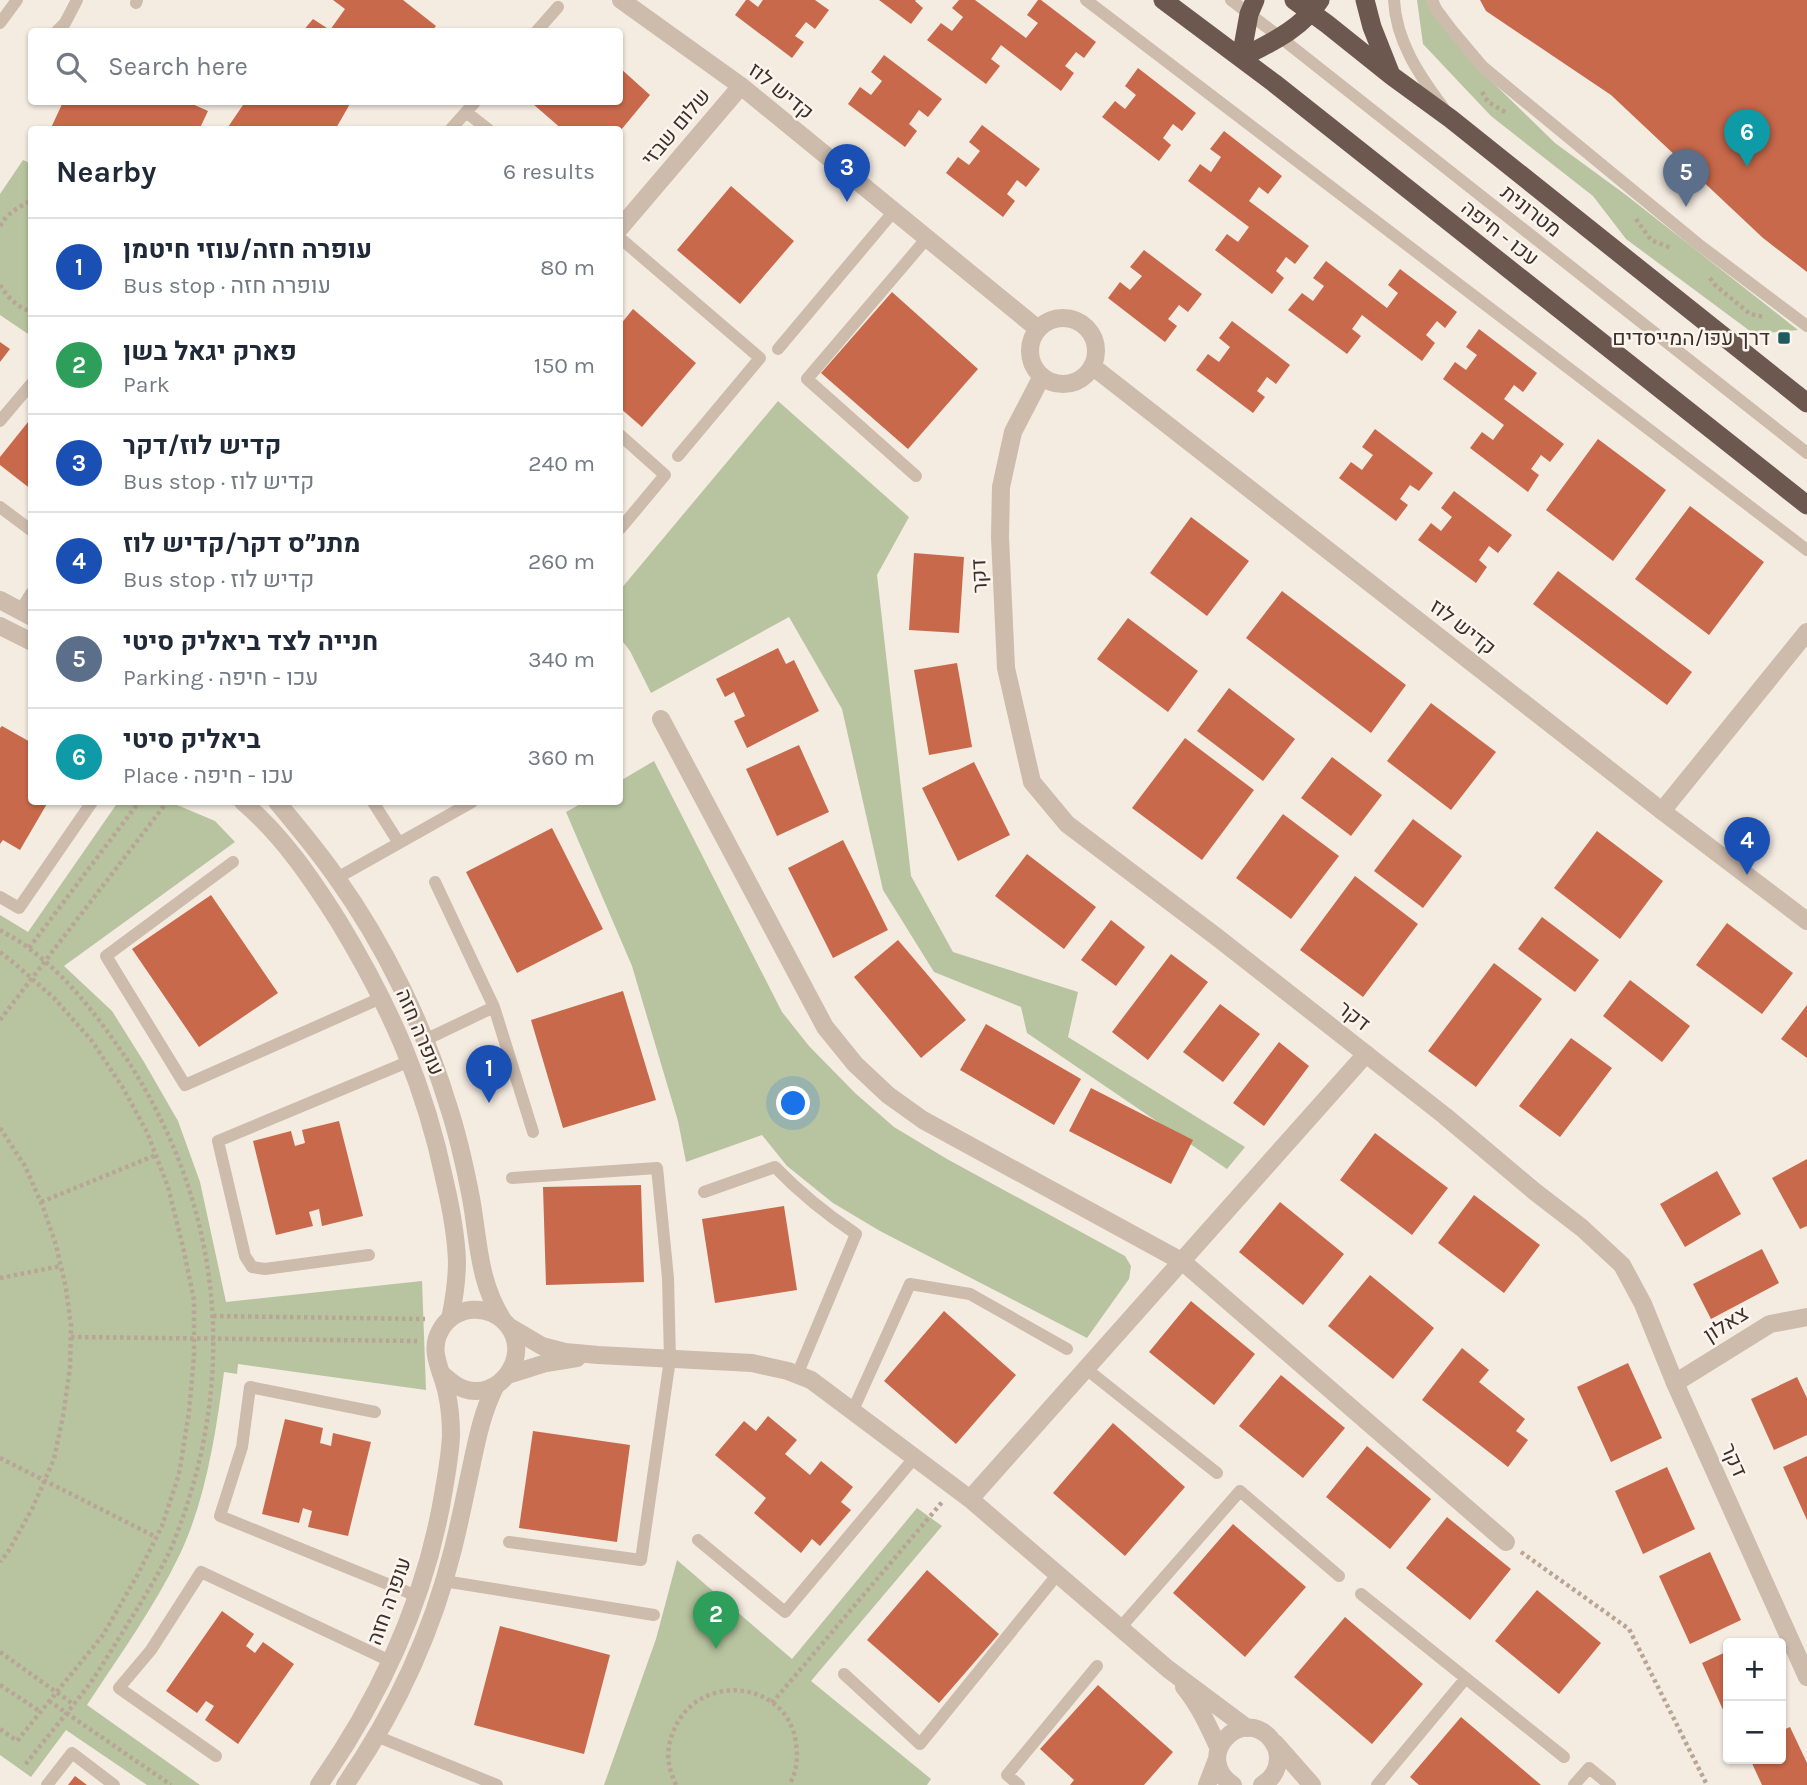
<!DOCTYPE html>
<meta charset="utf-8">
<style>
body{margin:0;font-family:Karla,Heebo,sans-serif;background:#f2f2f3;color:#1f2937}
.controls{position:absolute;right:21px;bottom:21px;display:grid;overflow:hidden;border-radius:7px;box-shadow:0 2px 5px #0004}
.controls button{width:63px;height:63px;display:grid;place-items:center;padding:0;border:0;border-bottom:2px solid #e0e1e3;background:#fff;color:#1f2937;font:35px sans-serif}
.you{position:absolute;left:794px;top:1104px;width:24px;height:24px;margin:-18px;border:5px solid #fff;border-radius:50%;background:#1a73e8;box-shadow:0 0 0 10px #1a73e833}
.badge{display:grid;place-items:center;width:46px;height:46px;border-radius:50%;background:#1f5a5e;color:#fff;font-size:23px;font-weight:700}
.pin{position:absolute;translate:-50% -58px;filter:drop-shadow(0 2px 4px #0008)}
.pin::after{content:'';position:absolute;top:37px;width:24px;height:21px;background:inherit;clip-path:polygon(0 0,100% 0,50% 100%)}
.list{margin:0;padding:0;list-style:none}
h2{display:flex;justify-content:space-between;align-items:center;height:91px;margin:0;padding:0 28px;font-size:30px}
h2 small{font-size:23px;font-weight:400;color:#747a83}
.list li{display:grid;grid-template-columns:46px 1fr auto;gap:21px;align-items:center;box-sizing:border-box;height:98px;padding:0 28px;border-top:2px solid #e0e1e3}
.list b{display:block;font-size:26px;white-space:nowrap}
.list p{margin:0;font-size:23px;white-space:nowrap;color:#747a83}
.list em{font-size:23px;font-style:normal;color:#747a83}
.icon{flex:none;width:38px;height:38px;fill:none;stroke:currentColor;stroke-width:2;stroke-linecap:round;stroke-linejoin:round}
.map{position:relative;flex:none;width:1807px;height:1785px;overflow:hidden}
.search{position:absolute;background:#fff;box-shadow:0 2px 5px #0004;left:28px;top:28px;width:595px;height:77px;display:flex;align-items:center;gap:18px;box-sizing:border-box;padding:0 24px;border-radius:7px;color:#747a83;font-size:26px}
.panel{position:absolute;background:#fff;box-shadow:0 2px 5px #0004;left:28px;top:126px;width:595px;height:679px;border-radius:7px}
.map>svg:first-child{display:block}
</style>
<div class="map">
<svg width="1807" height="1785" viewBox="0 0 1807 1785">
<rect width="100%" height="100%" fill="#f4ebe1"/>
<!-- green -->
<path fill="#b8c4a0" d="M 1417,0 L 1429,0 L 1483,73 L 1555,143 L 1626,195 L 1798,330 L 1754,334 L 1626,239 L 1593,196 L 1491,116 L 1423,44 Z
M 23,160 L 32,164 L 31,336 L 0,315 L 0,194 Z
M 778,401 L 909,517 L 877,575 L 911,876 L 953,952 L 1078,992 L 1068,1037 L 1245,1147 L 1227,1169 L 1027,1033 L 1021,1007 L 934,972 L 883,890 L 842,709 L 789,617 L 651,693 L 630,651 L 620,638 L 620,590 Z
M 654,761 L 782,1012 L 809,1046 L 855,1093 L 894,1127 L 947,1159 L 1125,1256 L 1131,1266 L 1129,1279 L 1087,1338 L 880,1231 L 833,1203 L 787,1166 L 762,1135 L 686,1162 L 678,1121 L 632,966 L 566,812 L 584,802 L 620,802 L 620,781 Z
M 118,802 L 170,802 L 215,821 L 235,842 L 64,966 L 112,1011 L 144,1062 L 178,1121 L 200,1182 L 226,1302 L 422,1281 L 426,1390 L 238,1364 L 237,1374 L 224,1372 C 216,1432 206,1499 180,1554 C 154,1608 119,1656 87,1705 L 200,1785 L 147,1785 L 66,1730 L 31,1777 L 0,1755 L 0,915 L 28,932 Z
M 917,1508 L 942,1526 L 811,1681 L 931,1779 L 927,1785 L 604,1785 L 656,1639 L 677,1560 L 792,1659 Z"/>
<!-- building -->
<path fill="#c8694b" d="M 333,0 L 403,0 L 436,26 L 431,32 L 302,32 L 313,19 L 330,30 L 345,9 Z
M 746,0 L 749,0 L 758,7 L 763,0 L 815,0 L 829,10 L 815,29 L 806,22 L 795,36 L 804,42 L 792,58 L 735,15 Z
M 879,0 L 916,0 L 915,1 L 923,8 L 911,24 Z
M 959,0 L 975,0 L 1026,38 L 1038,23 L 1027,15 L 1038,0 L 1041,0 L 1096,42 L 1084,58 L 1076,52 L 1065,66 L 1074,73 L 1061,91 L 1001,45 L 991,59 L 1000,66 L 986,84 L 927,40 L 941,23 L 952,31 L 963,17 L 952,8 Z
M 1480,0 L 1807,0 L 1807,272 L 1763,238 L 1611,95 L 1486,11 Z
M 884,55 L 942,99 L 928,117 L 919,110 L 909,124 L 917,131 L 905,147 L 848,104 L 860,87 L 871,95 L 882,81 L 871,72 Z
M 620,68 L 650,95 L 621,130 L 563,130 L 533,104 L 535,102 L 620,102 Z
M 1138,68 L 1196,113 L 1182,131 L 1173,124 L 1163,138 L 1171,145 L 1159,161 L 1102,117 L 1115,101 L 1125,109 L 1136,95 L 1125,86 Z
M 63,102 L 188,102 L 208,111 L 199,130 L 50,130 Z
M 245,102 L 351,102 L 335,130 L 226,130 Z
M 982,125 L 1040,169 L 1026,187 L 1017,180 L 1007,194 L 1015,201 L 1003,217 L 946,173 L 958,157 L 969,165 L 980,151 L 969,142 Z
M 1224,131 L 1282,176 L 1268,194 L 1259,187 L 1249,201 L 1309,246 L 1295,264 L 1286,257 L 1276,271 L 1284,278 L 1272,294 L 1215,250 L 1227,234 L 1238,242 L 1249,227 L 1188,181 L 1200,164 L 1211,172 L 1221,157 L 1210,149 Z
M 731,186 L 794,241 L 740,304 L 677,250 Z
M 1144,250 L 1202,294 L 1188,312 L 1179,305 L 1168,319 L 1177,326 L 1165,342 L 1108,298 L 1120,282 L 1130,290 L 1142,276 L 1130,267 Z
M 1326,261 L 1387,308 L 1398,293 L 1388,285 L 1400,269 L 1457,312 L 1445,328 L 1437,321 L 1426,335 L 1435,343 L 1422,361 L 1362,315 L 1352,329 L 1361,336 L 1347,354 L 1288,310 L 1302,293 L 1313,301 L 1324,286 L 1313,278 Z
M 892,292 L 978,369 L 908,449 L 821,373 Z
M 633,309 L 696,363 L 642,427 L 620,408 L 620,325 Z
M 1232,321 L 1290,365 L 1276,384 L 1267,377 L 1257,391 L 1265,397 L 1253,413 L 1196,370 L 1208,354 L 1219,362 L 1230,347 L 1219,338 Z
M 1479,329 L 1537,373 L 1523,392 L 1514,385 L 1504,399 L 1564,444 L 1550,462 L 1541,455 L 1531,469 L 1539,475 L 1528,492 L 1470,448 L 1482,432 L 1493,440 L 1504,425 L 1443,379 L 1455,362 L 1466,370 L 1477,355 L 1466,347 Z
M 0,342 L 10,349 L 0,362 Z
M 32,417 L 32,490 L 0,465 L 0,457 Z
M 1375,429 L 1433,473 L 1419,491 L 1410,485 L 1400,499 L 1408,505 L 1396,521 L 1339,478 L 1351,462 L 1362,470 L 1373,455 L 1362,447 Z
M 1598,439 L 1666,490 L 1613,561 L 1546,510 Z
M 1454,491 L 1512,535 L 1498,553 L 1489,546 L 1479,560 L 1487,567 L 1476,583 L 1418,540 L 1431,523 L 1441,531 L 1452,517 L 1441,508 Z
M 1690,506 L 1764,562 L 1709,635 L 1635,579 Z
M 1191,517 L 1249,561 L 1207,616 L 1150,573 Z
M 914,553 L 964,557 L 959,633 L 909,630 Z
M 1558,571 L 1692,672 L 1667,705 L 1533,604 Z
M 1282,591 L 1406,685 L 1371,733 L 1246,638 Z
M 1128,618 L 1198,671 L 1168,712 L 1097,659 Z
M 778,648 L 786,664 L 794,660 L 819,711 L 747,748 L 734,721 L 745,716 L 734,692 L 725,697 L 716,679 Z
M 957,663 L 972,747 L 929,755 L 914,670 Z
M 1229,688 L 1295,739 L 1263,781 L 1197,731 Z
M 1431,703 L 1496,752 L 1451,810 L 1387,761 Z
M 2,726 L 32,743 L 32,802 L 48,802 L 20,850 L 3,840 L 0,844 L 0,728 Z
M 1185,738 L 1254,790 L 1202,860 L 1132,808 Z
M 799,745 L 829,812 L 777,836 L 746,769 Z
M 1332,757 L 1382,795 L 1351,836 L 1301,798 Z
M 974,762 L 1010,835 L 958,861 L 922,788 Z
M 1283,814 L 1339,856 L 1291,919 L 1236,878 Z
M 1413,819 L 1462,856 L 1423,908 L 1374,871 Z
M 552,828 L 603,929 L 517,973 L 466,872 Z
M 1597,831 L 1663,881 L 1620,939 L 1554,888 Z
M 843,840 L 888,930 L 833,958 L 788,868 Z
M 1027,854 L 1096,907 L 1064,949 L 995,896 Z
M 1355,876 L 1418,924 L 1363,997 L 1300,950 Z
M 211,895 L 278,993 L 199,1047 L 132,949 Z
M 1542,917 L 1599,960 L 1575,992 L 1518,949 Z
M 1111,920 L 1145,947 L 1116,986 L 1081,960 Z
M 1727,923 L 1793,973 L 1762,1014 L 1696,965 Z
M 898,940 L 966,1020 L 921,1058 L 854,977 Z
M 1171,954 L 1208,982 L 1148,1060 L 1112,1032 Z
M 1494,963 L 1542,999 L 1476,1087 L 1428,1051 Z
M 1630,980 L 1690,1026 L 1662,1062 L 1603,1016 Z
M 623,991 L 656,1100 L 563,1128 L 531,1020 Z
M 1220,1004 L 1260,1034 L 1223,1082 L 1183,1052 Z
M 1807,1005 L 1807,1058 L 1781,1039 Z
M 986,1024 L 1081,1079 L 1054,1125 L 960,1070 Z
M 1571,1038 L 1612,1068 L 1560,1137 L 1519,1106 Z
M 1279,1042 L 1309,1066 L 1264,1126 L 1233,1103 Z
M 1091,1088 L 1193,1140 L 1171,1184 L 1069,1131 Z
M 339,1121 L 363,1216 L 322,1226 L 319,1209 L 309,1212 L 313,1226 L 276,1235 L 253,1141 L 291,1131 L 295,1146 L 305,1143 L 302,1130 Z
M 1375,1133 L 1448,1188 L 1412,1235 L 1340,1180 Z
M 1807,1159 L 1807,1226 L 1800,1229 L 1772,1178 Z
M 1717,1171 L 1741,1214 L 1685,1247 L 1660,1204 Z
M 641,1185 L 644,1282 L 546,1285 L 543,1187 Z
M 1474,1195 L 1540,1245 L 1504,1293 L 1438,1243 Z
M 1280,1202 L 1344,1254 L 1303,1305 L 1239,1252 Z
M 784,1206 L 797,1290 L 715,1303 L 702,1219 Z
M 1762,1249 L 1779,1283 L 1711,1319 L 1693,1284 Z
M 1370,1275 L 1434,1328 L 1393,1379 L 1328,1326 Z
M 1191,1301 L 1255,1354 L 1214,1405 L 1149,1352 Z
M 944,1311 L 1016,1375 L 956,1444 L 884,1381 Z
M 1462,1348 L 1489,1370 L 1479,1382 L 1525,1419 L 1516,1431 L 1528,1440 L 1508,1467 L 1422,1400 Z
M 1628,1363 L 1662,1438 L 1611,1462 L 1577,1387 Z
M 1281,1375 L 1345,1428 L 1303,1478 L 1239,1426 Z
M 1797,1377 L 1807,1398 L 1807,1435 L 1774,1450 L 1751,1399 Z
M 768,1416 L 797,1440 L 785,1454 L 810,1475 L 821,1461 L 853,1487 L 841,1502 L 851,1510 L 820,1546 L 812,1539 L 801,1553 L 754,1513 L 766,1498 L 715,1455 L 744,1421 L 756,1431 Z
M 285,1419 L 323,1428 L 320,1443 L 331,1446 L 333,1433 L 371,1442 L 348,1536 L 308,1527 L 312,1511 L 303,1508 L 299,1523 L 262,1514 Z
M 1113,1423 L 1185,1487 L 1125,1556 L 1053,1493 Z
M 533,1431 L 630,1445 L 617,1542 L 519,1528 Z
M 1367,1446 L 1431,1499 L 1390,1549 L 1326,1497 Z
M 1807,1456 L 1807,1520 L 1783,1467 Z
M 1667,1467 L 1695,1529 L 1643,1554 L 1615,1491 Z
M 1447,1517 L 1511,1569 L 1470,1620 L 1406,1568 Z
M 1233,1524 L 1306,1587 L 1245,1657 L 1173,1593 Z
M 1710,1552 L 1741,1620 L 1690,1644 L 1659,1576 Z
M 927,1570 L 999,1634 L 939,1703 L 867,1640 Z
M 1537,1590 L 1601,1643 L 1559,1694 L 1495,1641 Z
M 222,1611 L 254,1634 L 246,1646 L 255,1653 L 263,1642 L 294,1664 L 238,1744 L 205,1720 L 214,1706 L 206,1701 L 197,1713 L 166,1691 Z
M 1345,1617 L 1423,1684 L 1372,1744 L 1294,1677 Z
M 500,1626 L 610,1655 L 584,1754 L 474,1725 Z
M 1728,1651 L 1728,1721 L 1702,1663 Z
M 1098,1685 L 1173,1752 L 1144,1785 L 1070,1785 L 1074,1780 L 1040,1749 Z
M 1461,1717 L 1541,1785 L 1419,1785 L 1410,1777 Z
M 1790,1727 L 1807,1763 L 1807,1785 L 1762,1785 L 1750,1759 L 1781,1759 L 1781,1731 Z
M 75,1776 L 87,1785 L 68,1785 Z"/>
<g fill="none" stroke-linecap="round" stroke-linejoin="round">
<!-- path -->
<path stroke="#b9a596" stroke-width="4.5" stroke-dasharray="3.5 3.5" stroke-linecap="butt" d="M 1482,92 L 1488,102 L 1507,113
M 1636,219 L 1651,240 L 1671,248
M 0,226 C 7,213 19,207 32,200
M 1710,278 L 1715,285 L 1750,314 L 1764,317
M 0,285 C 8,298 17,307 32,312
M 0,930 C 10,936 22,942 31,950 C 70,979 101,1021 128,1061 C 223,1209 239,1377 174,1541 C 165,1564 151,1585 139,1606 C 123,1631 108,1657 91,1682 C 70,1710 47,1737 25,1765
M 29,948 L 139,802
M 0,952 L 14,963 L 54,998 L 92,1041 L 123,1088 L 147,1132 L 168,1187 L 183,1247 L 194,1300 L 194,1356 L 189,1412 L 179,1474 L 162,1526 L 138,1574 L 103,1635 L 17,1741 L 0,1729
M 0,1020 L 167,802
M 0,1128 L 25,1166 L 43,1207 L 56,1245 L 66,1288 L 71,1326 L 70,1368 L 63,1416 L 54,1459 L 32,1509 L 8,1552 L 0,1562
M 41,1202 L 156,1155
M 0,1278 L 61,1266
M 213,1316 L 425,1319
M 71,1337 L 417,1341
M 0,1458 L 156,1537
M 1521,1552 L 1629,1629 L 1707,1785
M 0,1652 L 73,1704
M 0,1685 L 41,1712
M 49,1701 L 171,1785
M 772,1703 L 943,1501
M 676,1785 C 673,1778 670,1771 669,1764 C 667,1754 669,1742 673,1732 C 697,1670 788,1680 796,1743 C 798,1758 797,1772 789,1785"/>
<!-- service -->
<path stroke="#cdbbac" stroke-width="12" d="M 1086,0 L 1807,550
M 1231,0 L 1281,38 L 1807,453
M 1394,0 C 1396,41 1419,75 1443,107
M 1432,0 L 1436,9 L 1451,29 L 1483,67 L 1698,244 L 1807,326
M 136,3 L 137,0
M 0,23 L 17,0
M 56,32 L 65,23 L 77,0
M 536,32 L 558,7
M 466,112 L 489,130
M 450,130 L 475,102
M 620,238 L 760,358 L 678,456
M 778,349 L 894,211
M 0,421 L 32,383
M 620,435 L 665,475 L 620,529
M 916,476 L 807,379 L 927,238
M 0,507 L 32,531
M 20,611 L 32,592
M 373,802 L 399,843
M 233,862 L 106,956 L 185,1085 L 381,998
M 337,878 L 472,802
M 435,882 L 494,1007 L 533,1132
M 0,897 L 19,908 L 92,802
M 425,1040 L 494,1007
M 704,1192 L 775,1167 C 800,1193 826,1214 856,1234 L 797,1375
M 369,1255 L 265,1269 L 252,1267 L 245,1256 L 218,1141 L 410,1061
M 1085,1368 L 1217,1473
M 853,1410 L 910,1284 L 970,1294 L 1067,1349
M 375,1412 L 250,1387 L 242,1447 L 220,1516 L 417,1596
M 698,1540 L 785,1612 L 915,1457
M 509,1542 L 641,1560 L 670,1359 L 668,1278 L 657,1168 L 512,1178
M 444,1581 L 654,1615
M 1361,1594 L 1564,1757
M 1120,1628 L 1240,1491 L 1339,1576
M 844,1674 L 920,1744 L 1057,1575
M 376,1736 L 497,1785
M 216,1756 L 119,1688 L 151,1650 L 201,1572 L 390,1661
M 47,1785 L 72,1753 L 114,1785
M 1019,1785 L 1007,1775 L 1097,1666
M 1377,1785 L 1466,1678
M 1574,1785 L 1589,1768 L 1610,1785"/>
<!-- minor -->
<path stroke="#cdbbac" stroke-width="18" d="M 620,228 L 741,86
M 0,600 L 32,617
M 0,626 L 32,642
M 661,719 L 825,1027 L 855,1064 L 888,1095 L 923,1120 L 1183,1262 L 1506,1542
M 243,802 C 282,835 312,879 339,922 C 390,1006 425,1085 445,1182 C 451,1208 456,1235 457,1261 C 457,1281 454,1300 450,1319
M 277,802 C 297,826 318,851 336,877 C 384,944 424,1026 448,1105 C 458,1135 465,1167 471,1198 C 479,1242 478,1281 503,1320
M 1662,811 L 1807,632
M 508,1326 L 542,1346 L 565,1352 L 598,1355 L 752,1363 L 788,1371 L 811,1380 L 970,1499 L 1168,1669 L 1247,1728
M 508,1375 L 546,1363 L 577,1358
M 1675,1383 L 1770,1324 L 1807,1317
M 970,1499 L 1366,1054
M 1184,1687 C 1199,1705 1209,1727 1219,1749
M 1275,1743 L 1312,1785
M 319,1785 C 381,1696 427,1596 444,1489 C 447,1472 450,1454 451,1436 C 451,1422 450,1408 447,1394 C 443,1373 429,1353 439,1333 C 453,1304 491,1302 509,1327 C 531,1357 499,1401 464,1389 C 455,1386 449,1380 442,1374
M 345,1785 C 394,1714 432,1633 453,1549 C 459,1525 464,1501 469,1477 C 476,1445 481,1414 496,1385
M 1207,1785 L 1217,1759
M 1233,1785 C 1192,1758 1240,1705 1270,1738 C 1275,1744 1278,1750 1278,1758 C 1278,1770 1272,1779 1262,1785"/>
<!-- tertiary -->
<path stroke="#cdbbac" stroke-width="18" d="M 621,0 L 741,86 L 1038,329
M1030 351a33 33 0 1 1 66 0a33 33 0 1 1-66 0Z
M 1092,366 L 1662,811 L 1807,921
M 1042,376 L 1013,432 L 1001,487 L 1000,537 L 1006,668 L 1032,782 L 1067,824 L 1218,938 L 1445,1116 L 1534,1191 L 1582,1228 L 1622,1265 L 1643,1304 L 1675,1383 L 1807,1677"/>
<!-- trunk -->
<path stroke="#6c584f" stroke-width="19" d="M 1163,0 L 1274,83 L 1807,505
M 1294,0 L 1327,24 L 1392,76 L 1451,119 L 1807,403
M 1365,0 L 1372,27 L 1391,75
M 1241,58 C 1270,43 1302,29 1320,0
M 1241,58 L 1249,14 L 1255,0"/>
</g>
<!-- markers -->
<rect fill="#1f5a5e" stroke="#fbf5ee" stroke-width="2.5" x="1777" y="331" width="14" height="14" rx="3.5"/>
<g text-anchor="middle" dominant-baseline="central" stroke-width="5" stroke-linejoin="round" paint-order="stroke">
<!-- street labels -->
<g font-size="21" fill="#3b302b" stroke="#fbf5ee">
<text transform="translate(781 91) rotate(39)">קדיש לוז</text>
<text transform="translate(676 127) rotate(-50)">שלום שבזי</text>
<text transform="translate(1531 211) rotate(38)">מטרונית</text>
<text transform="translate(1500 233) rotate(38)">עכו - חיפה</text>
<text transform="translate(979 576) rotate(-93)">דקר</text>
<text transform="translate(1463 627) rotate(38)">קדיש לוז</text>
<text transform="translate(1354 1016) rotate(38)">דקר</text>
<text transform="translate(420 1032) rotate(67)">עופרה חזה</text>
<text transform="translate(1726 1324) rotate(-32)">צאלון</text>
<text transform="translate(1734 1460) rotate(66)">דקר</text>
<text transform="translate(389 1601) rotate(-70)">עופרה חזה</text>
</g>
<!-- poi labels -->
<g font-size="21" fill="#3b302b" stroke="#fbf5ee" text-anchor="end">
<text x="1770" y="338">דרך עכו/המייסדים</text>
</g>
</g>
</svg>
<div class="controls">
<button>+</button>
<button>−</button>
</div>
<div class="you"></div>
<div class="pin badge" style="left:489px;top:1103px;background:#1a4fb4">1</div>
<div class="pin badge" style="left:716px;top:1649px;background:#2e9e5b">2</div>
<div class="pin badge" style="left:847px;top:202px;background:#1a4fb4">3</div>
<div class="pin badge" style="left:1747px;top:875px;background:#1a4fb4">4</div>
<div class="pin badge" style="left:1686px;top:207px;background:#5c6f8a">5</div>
<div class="pin badge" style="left:1747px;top:167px;background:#0f9aa8">6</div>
<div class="search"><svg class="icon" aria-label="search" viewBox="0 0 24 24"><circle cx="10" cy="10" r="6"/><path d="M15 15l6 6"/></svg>Search here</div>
<section class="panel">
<h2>Nearby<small>6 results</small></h2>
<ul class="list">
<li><span class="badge" style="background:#1a4fb4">1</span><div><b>עופרה חזה/עוזי חיטמן</b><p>Bus stop · עופרה חזה</p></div><em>80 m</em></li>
<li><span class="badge" style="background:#2e9e5b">2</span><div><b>פארק יגאל בשן</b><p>Park</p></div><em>150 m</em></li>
<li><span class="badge" style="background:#1a4fb4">3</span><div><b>קדיש לוז/דקר</b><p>Bus stop · קדיש לוז</p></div><em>240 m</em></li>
<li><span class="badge" style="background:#1a4fb4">4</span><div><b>מתנ״ס דקר/קדיש לוז</b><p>Bus stop · קדיש לוז</p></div><em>260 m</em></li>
<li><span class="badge" style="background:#5c6f8a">5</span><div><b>חנייה לצד ביאליק סיטי</b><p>Parking · עכו - חיפה</p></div><em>340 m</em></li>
<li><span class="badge" style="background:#0f9aa8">6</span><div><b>ביאליק סיטי</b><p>Place · עכו - חיפה</p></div><em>360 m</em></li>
</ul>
</section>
</div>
